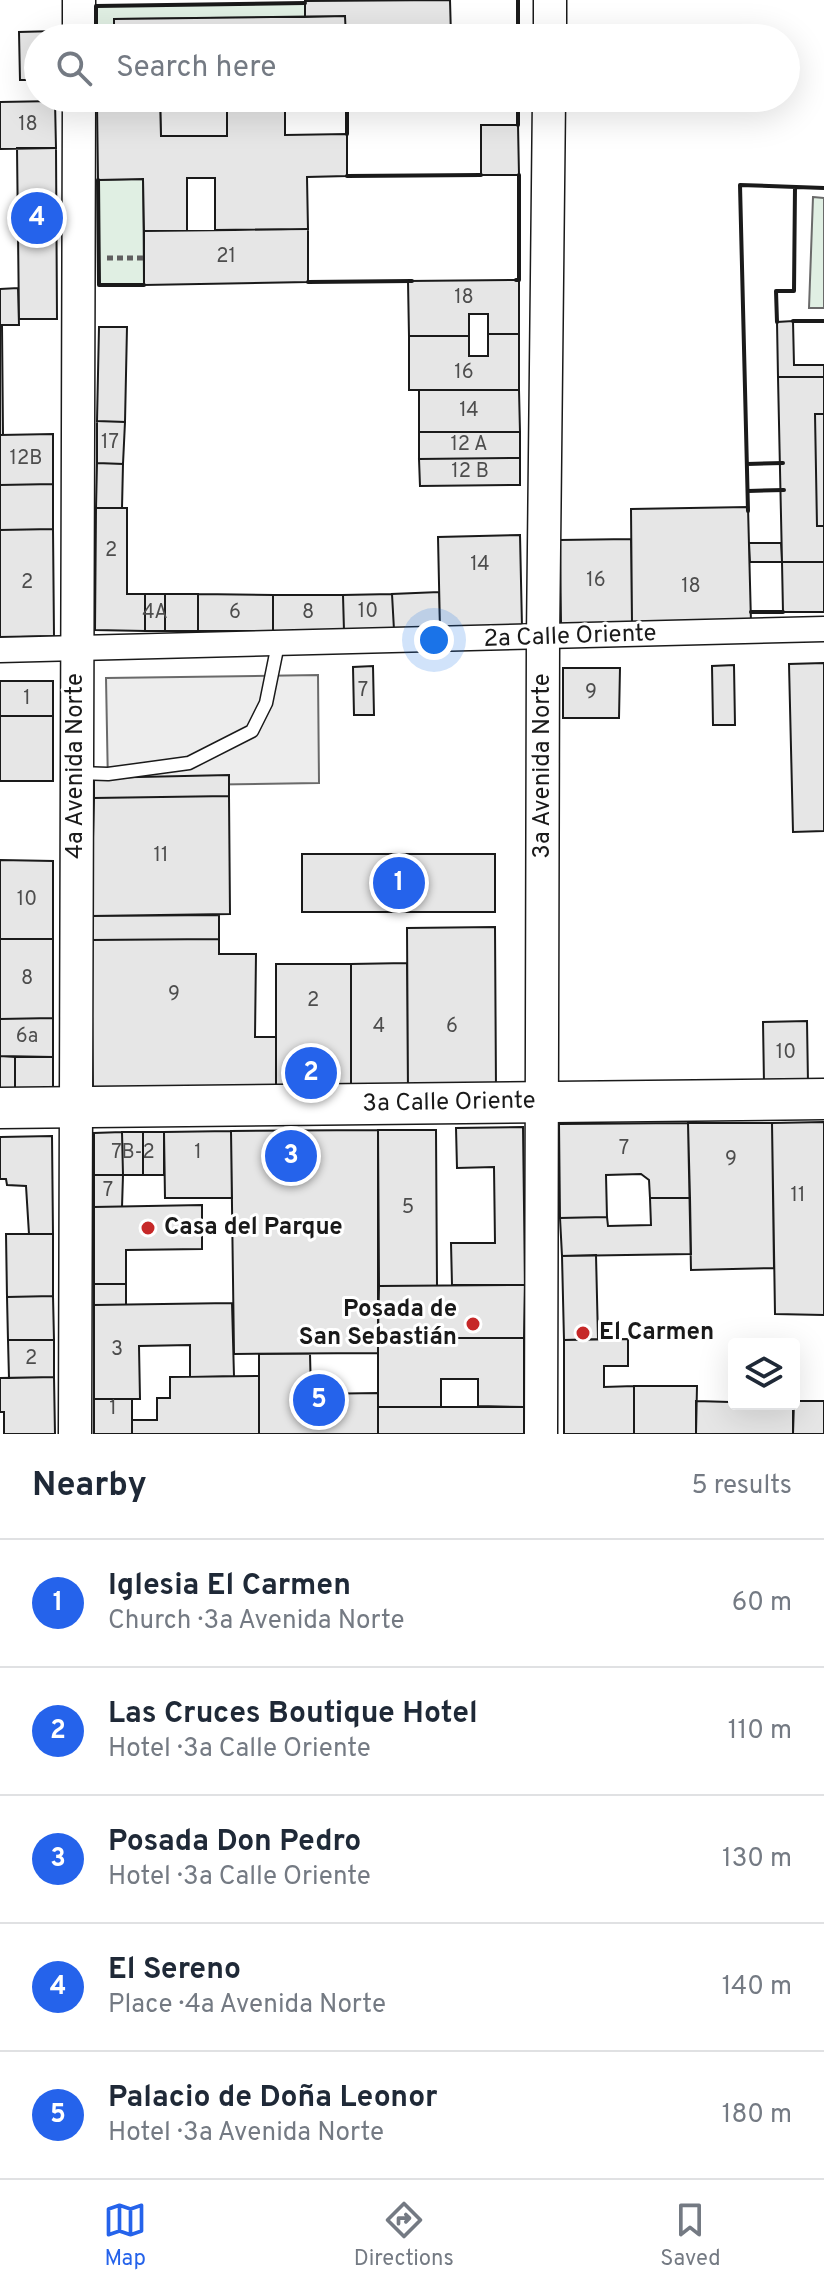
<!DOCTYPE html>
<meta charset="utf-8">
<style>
body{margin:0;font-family:Overpass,sans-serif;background:#f6f6f7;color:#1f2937}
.controls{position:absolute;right:24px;bottom:24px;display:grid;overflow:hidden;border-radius:8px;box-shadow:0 8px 32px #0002}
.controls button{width:72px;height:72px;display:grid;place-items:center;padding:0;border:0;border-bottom:2px solid #e0e1e3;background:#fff;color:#1f2937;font:40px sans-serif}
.you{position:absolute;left:434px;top:640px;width:28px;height:28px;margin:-20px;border:6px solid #fff;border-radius:50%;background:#1a73e8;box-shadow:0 0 0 12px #1a73e833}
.badge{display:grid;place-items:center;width:52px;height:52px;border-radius:50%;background:#2563eb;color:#fff;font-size:26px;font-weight:700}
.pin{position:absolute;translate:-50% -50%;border:4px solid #fff;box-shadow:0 2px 8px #0006}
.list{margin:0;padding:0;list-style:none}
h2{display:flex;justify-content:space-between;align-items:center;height:104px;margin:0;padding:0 32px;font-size:34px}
h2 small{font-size:26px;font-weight:400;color:#747a83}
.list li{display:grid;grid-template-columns:52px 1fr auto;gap:24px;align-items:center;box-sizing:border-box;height:128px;padding:0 32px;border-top:2px solid #e0e1e3}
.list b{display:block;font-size:30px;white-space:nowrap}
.list p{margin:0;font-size:26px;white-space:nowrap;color:#747a83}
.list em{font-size:26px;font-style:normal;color:#747a83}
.icon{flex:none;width:44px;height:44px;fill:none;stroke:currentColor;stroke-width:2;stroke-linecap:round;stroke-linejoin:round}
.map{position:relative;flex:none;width:824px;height:1434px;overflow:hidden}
.search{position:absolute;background:#fff;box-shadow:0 8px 32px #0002;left:24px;right:24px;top:24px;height:88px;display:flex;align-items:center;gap:20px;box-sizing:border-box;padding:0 28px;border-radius:44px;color:#747a83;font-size:30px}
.sheet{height:744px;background:#fff}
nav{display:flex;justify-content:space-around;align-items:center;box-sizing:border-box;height:112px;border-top:2px solid #e0e1e3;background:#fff;font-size:22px;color:#747a83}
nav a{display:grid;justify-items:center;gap:4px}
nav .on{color:#2563eb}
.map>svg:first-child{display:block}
</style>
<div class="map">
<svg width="824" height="1434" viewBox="0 0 824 1434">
<rect width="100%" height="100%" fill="#fff"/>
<!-- green -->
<path fill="#e0efe3" stroke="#6a6a6a" stroke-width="2" d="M 305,3 L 305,17 L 114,19 L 114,38 L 96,38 L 96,6 Z
M 143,179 L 144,285 L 99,285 L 98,180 Z
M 813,197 L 824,198 L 824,308 L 809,308 Z"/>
<!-- parking -->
<path fill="#ededed" stroke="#6a6a6a" stroke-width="2" d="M 160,98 L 227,98 L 227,136 L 161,136 Z
M 318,675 L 319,783 L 108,786 L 106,678 Z"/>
<!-- building -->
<path fill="#e6e6e6" stroke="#1a1a1a" stroke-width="2" d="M 450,0 L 451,36 L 346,38 L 345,16 L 305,17 L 305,1 Z
M 345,16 L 346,38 L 114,38 L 114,19 Z
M 56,31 L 56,38 L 38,38 L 38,80 L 20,80 L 19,32 Z
M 115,98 L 160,98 L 161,136 L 227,136 L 227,98 L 321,98 L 321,107 L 285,108 L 285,135 L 347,134 L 347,176 L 307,177 L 308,229 L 215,230 L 215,178 L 187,178 L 187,231 L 144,231 L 143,179 L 98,180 L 97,103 L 115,103 Z
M 321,98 L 346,98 L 347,107 L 321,107 Z
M 55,101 L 56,148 L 0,149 L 0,102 Z
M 481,125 L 518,125 L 519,175 L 481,175 Z
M 17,148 L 56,148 L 57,319 L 19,319 Z
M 308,229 L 308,282 L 144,285 L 144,231 Z
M 519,280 L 519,334 L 488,334 L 488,314 L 469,314 L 469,336 L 409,336 L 408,281 Z
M 18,288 L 19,325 L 2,325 L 3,435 L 0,435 L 0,289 Z
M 793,321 L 794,365 L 824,365 L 824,377 L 778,377 L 777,322 Z
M 99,327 L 127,327 L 125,422 L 97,421 Z
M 488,334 L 519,334 L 519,390 L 409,390 L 409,336 L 469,336 L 469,356 L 488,356 Z
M 778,377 L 824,377 L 824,414 L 815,414 L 817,526 L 824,526 L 824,562 L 782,562 Z
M 419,390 L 519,390 L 520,432 L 419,432 Z
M 815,414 L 824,414 L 824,526 L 817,526 Z
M 97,421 L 125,422 L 123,464 L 97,463 Z
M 419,432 L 520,432 L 520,458 L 419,459 Z
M 53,434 L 53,484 L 0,485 L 0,435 Z
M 520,458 L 520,485 L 420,486 L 419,459 Z
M 97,463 L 123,464 L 122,508 L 96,508 Z
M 53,484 L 53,529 L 0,530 L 0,485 Z
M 748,507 L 751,622 L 632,623 L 631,509 Z
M 96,508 L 127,508 L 127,594 L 145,594 L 145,631 L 95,630 Z
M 53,529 L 54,636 L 0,637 L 0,530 Z
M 520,535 L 522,627 L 440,629 L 438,537 Z
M 631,539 L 632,623 L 561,624 L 560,540 Z
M 749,543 L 781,543 L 782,562 L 750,562 Z
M 782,562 L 824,562 L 824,612 L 783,612 Z
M 439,592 L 440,629 L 394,630 L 392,594 Z
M 145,594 L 165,594 L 165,631 L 145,631 Z
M 165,594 L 198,594 L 198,631 L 165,631 Z
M 198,594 L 273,595 L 273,631 L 198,631 Z
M 392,594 L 394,630 L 344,631 L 343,595 Z
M 273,595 L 343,595 L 344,631 L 273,631 Z
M 824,663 L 824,831 L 793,832 L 789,664 Z
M 734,665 L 735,725 L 713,725 L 712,666 Z
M 373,666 L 374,715 L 354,715 L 353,667 Z
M 563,668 L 620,668 L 619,718 L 563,718 Z
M 0,681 L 53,681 L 53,716 L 0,716 Z
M 0,716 L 53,716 L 53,781 L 0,781 Z
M 229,775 L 229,796 L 94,798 L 94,778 Z
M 229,796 L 230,914 L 91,916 L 94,798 Z
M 302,854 L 495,854 L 495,912 L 302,912 Z
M 0,860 L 53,861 L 53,939 L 0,939 Z
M 219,915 L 219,939 L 91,940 L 91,916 Z
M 495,927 L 496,1090 L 408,1091 L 407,928 Z
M 0,939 L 53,939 L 53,1018 L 0,1019 Z
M 219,939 L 219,954 L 256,954 L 255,1037 L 276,1037 L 276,1091 L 93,1093 L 91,940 Z
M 407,963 L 408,1091 L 351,1091 L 351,964 Z
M 276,964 L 351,964 L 351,1091 L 276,1091 Z
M 53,1018 L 53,1057 L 0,1056 L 0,1019 Z
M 807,1021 L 808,1083 L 764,1084 L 763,1022 Z
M 0,1056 L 15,1057 L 15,1097 L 0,1098 Z
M 15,1057 L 53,1057 L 53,1097 L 15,1097 Z
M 824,1122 L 824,1315 L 775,1314 L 772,1123 Z
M 688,1123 L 772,1123 L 774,1268 L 691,1270 Z
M 688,1123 L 690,1198 L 650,1198 L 649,1180 L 641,1174 L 606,1175 L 607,1217 L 560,1218 L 559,1124 Z
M 523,1127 L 525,1285 L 452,1285 L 451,1243 L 495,1243 L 494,1167 L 457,1168 L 456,1128 Z
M 378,1130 L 378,1353 L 234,1354 L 231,1131 Z
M 378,1130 L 436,1130 L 437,1286 L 379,1286 Z
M 231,1131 L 232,1198 L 165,1198 L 164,1132 Z
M 122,1132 L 123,1175 L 94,1175 L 94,1133 Z
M 122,1132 L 143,1132 L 143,1175 L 123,1175 Z
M 143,1132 L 164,1132 L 164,1175 L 143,1175 Z
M 52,1136 L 53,1234 L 29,1234 L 26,1186 L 7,1185 L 6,1179 L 0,1179 L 0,1137 Z
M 94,1175 L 123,1175 L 122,1207 L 94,1207 Z
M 650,1198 L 690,1198 L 691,1254 L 562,1256 L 560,1218 L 607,1217 L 608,1226 L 651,1225 Z
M 202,1205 L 202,1249 L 126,1250 L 126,1284 L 94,1284 L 94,1207 Z
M 6,1234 L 53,1234 L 53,1296 L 7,1297 Z
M 596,1255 L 598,1339 L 564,1340 L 562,1256 Z
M 94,1284 L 126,1284 L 126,1305 L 94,1305 Z
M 525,1285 L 524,1338 L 378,1338 L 379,1286 Z
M 53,1296 L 54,1340 L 8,1340 L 7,1297 Z
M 232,1303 L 234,1376 L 190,1377 L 190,1345 L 139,1346 L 140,1399 L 94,1399 L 94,1305 Z
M 378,1338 L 524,1338 L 524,1407 L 478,1406 L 478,1379 L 441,1379 L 441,1407 L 378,1407 Z
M 628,1339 L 628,1366 L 604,1366 L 604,1387 L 634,1386 L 634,1434 L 564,1434 L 564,1340 Z
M 8,1340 L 54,1340 L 54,1377 L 9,1378 Z
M 259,1354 L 310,1354 L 311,1394 L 378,1393 L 378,1434 L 259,1434 Z
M 259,1376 L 259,1434 L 132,1434 L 132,1420 L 157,1420 L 157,1398 L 170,1398 L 170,1377 Z
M 54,1377 L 55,1434 L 4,1434 L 4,1412 L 0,1412 L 0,1378 Z
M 634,1386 L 697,1386 L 696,1434 L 634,1434 Z
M 94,1399 L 132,1399 L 132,1434 L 94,1434 Z
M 696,1401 L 793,1404 L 793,1434 L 696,1434 Z
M 794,1401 L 824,1401 L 824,1434 L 793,1434 Z
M 378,1407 L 524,1407 L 524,1434 L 378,1434 Z"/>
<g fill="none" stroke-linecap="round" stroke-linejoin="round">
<!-- service casing -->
<g stroke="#1a1a1a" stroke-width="15">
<path id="service" d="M 79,773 L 108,774 L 189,763 L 252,731 L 266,703 L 278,644"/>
</g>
<!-- minor casing -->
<g stroke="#1a1a1a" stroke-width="27">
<path id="minor" d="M 0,650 L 824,629"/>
</g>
<!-- tertiary casing -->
<g stroke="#1a1a1a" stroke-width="35">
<path id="tertiary" d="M 79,38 L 79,0
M 550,38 L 550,0
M 75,1434 L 79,98
M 541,1434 L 543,638 L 549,98"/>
</g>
<!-- primary casing -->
<g stroke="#1a1a1a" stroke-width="43">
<path id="primary" d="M 0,1108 L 824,1099"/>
</g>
<!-- path -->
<path stroke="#5f5f5f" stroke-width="5" stroke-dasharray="6 4" stroke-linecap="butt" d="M 107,258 L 144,258"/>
<!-- service -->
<use href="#service" stroke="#fff" stroke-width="12"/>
<!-- minor -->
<use href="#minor" stroke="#fff" stroke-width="24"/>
<!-- tertiary -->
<use href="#tertiary" stroke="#fff" stroke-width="32"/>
<!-- primary -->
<use href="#primary" stroke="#fff" stroke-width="40"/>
<!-- wall -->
<path stroke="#1a1a1a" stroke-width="4" d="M 518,0 L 518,38
M 96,38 L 96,6 L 305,3
M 518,98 L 518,125
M 341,107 L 347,107 L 347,134
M 347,176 L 481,175
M 98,180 L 99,285 L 144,285
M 516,280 L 519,280 L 519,175
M 308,282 L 412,281
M 793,321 L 824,321
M 777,322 L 776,291 L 794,291 L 795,187
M 747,464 L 783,463
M 748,491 L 784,490
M 748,511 L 740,185 L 824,188
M 751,612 L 783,612"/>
</g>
<!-- markers -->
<g fill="#c62828" stroke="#fff" stroke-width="3">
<circle cx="148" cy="1228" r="8"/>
<circle cx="473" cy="1324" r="8"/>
<circle cx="583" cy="1333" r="8"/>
</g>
<g text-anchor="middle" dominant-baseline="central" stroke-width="6" stroke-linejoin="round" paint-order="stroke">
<!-- number labels -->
<g font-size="20" fill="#4d4d4d">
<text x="28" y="125">18</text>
<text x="226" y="257">21</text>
<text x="464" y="298">18</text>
<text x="464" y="373">16</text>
<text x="469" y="411">14</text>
<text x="110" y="443">17</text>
<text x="469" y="445">12 A</text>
<text x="26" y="459">12B</text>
<text x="470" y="472">12 B</text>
<text x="111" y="551">2</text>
<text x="480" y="565">14</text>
<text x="596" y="581">16</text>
<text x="27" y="583">2</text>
<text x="691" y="587">18</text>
<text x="368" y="612">10</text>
<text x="155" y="613">4A</text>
<text x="235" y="613">6</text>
<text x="308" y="613">8</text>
<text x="363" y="691">7</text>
<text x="591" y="693">9</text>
<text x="27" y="699">1</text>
<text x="161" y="856">11</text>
<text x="27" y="900">10</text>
<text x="27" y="979">8</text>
<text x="174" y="995">9</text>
<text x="313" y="1001">2</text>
<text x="379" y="1027">4</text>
<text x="452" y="1027">6</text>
<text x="27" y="1037">6a</text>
<text x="786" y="1053">10</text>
<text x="624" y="1149">7</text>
<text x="133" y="1153">7B-2</text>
<text x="198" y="1153">1</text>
<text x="731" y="1160">9</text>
<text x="108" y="1191">7</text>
<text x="798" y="1196">11</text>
<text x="408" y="1208">5</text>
<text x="117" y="1350">3</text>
<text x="31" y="1359">2</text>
<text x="113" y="1409">1</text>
</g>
<!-- street labels -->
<g font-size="24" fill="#1a1a1a" stroke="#fff">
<text transform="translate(570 637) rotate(-2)">2a Calle Oriente</text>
<text transform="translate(76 766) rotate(-90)">4a Avenida Norte</text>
<text transform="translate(543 766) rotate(-90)">3a Avenida Norte</text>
<text transform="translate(449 1103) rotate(-1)">3a Calle Oriente</text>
</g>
<!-- poi labels -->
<g font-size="24" font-weight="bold" fill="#1a1a1a" stroke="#fff" text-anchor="start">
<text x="164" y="1228">Casa del Parque</text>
<text x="457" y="1310" text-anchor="end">Posada de<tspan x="457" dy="28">San Sebastián</tspan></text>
<text x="599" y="1333">El Carmen</text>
</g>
</g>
</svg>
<div class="controls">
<button><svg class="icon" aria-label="layers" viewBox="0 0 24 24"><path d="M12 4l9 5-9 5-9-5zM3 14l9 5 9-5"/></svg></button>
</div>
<div class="you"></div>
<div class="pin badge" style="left:399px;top:883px">1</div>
<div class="pin badge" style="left:311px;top:1073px">2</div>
<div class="pin badge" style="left:291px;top:1156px">3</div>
<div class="pin badge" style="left:37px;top:218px">4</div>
<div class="pin badge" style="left:319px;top:1400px">5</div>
<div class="search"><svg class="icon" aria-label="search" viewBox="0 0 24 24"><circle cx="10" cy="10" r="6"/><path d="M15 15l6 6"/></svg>Search here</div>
</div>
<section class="sheet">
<h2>Nearby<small>5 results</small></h2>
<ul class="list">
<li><span class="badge">1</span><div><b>Iglesia El Carmen</b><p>Church · 3a Avenida Norte</p></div><em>60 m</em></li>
<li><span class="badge">2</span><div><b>Las Cruces Boutique Hotel</b><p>Hotel · 3a Calle Oriente</p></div><em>110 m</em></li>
<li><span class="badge">3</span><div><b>Posada Don Pedro</b><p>Hotel · 3a Calle Oriente</p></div><em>130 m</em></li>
<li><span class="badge">4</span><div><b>El Sereno</b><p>Place · 4a Avenida Norte</p></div><em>140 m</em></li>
<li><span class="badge">5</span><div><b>Palacio de Doña Leonor</b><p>Hotel · 3a Avenida Norte</p></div><em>180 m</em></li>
</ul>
</section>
<nav>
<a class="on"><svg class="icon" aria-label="map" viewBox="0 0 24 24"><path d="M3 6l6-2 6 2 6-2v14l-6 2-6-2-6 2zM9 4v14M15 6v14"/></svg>Map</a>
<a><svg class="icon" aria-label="directions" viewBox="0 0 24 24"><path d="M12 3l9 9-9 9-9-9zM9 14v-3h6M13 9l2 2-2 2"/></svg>Directions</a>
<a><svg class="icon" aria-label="saved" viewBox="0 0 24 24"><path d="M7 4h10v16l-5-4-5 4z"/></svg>Saved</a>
</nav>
